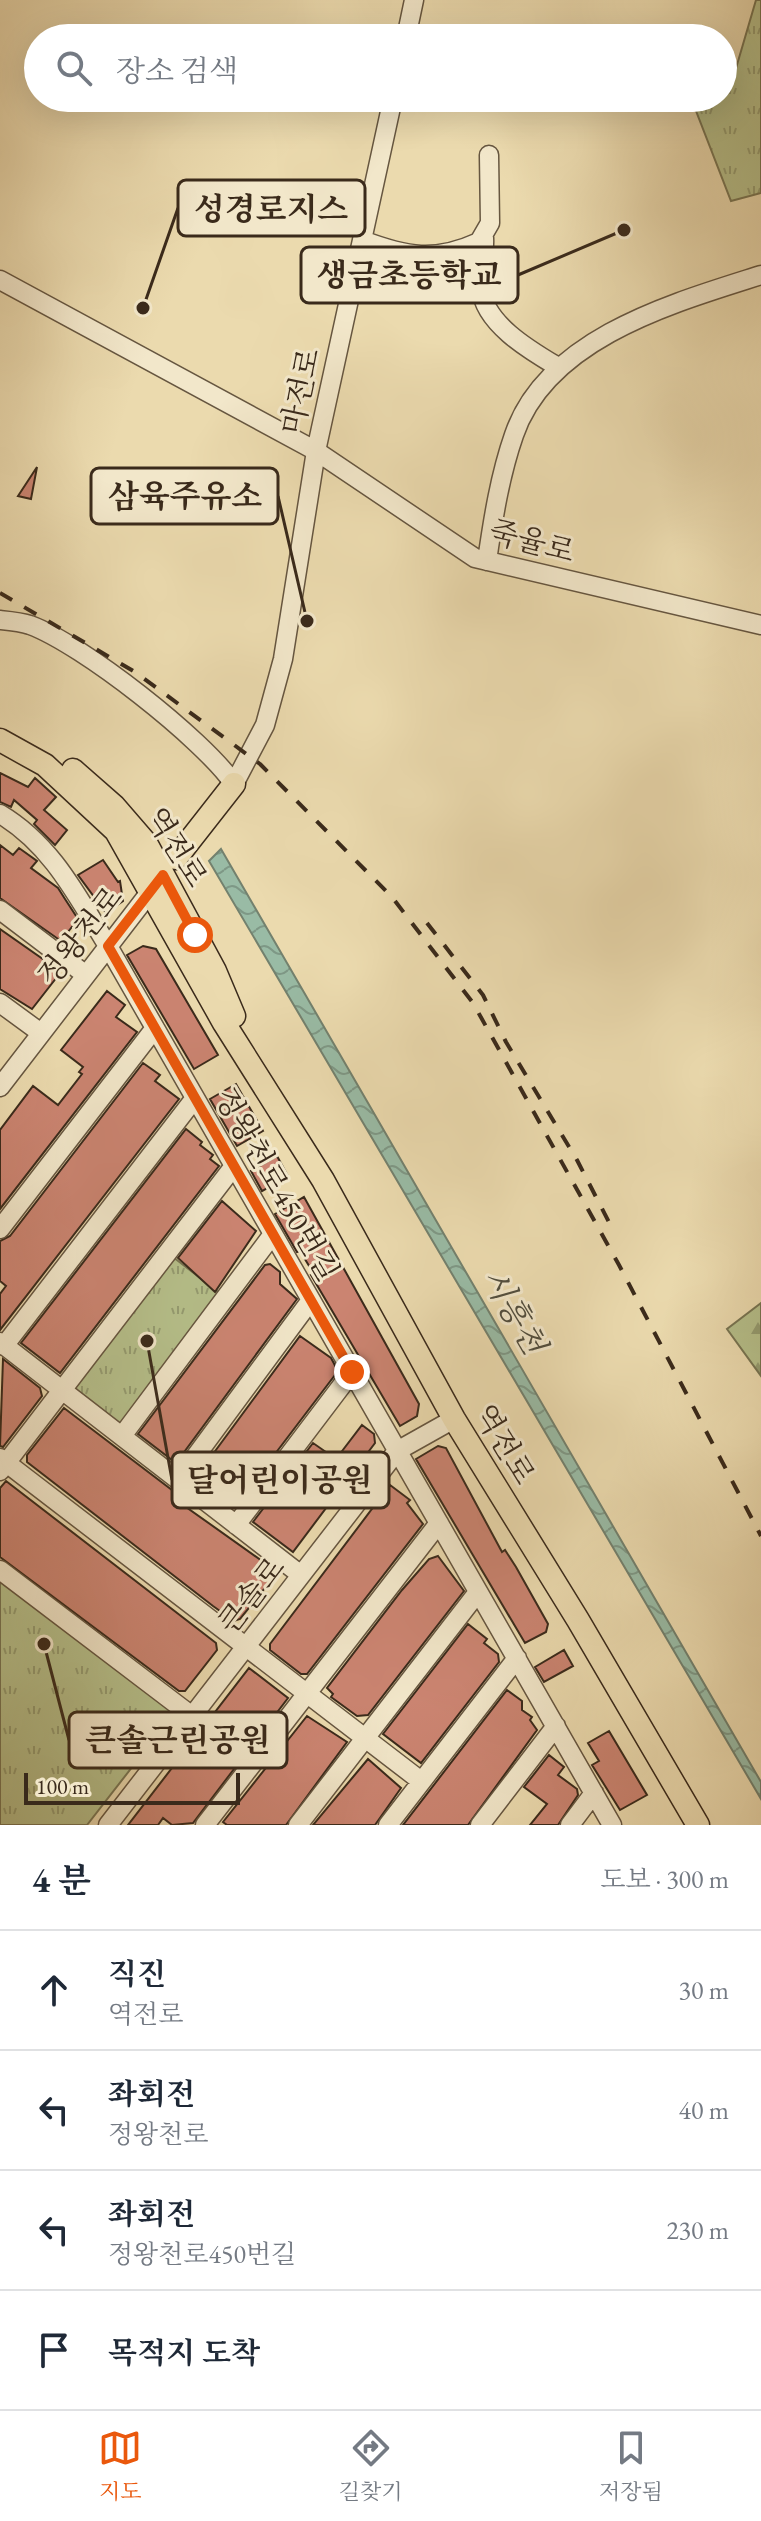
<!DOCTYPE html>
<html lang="ko">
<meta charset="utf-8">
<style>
body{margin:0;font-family:"EB Garamond","Noto Serif KR",serif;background:#f6f6f7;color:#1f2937}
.scale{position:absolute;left:24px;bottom:20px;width:216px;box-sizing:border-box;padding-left:8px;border:4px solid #3a2a1b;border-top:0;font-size:22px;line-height:28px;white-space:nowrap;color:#3a2a1b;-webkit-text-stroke:6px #f2e7ca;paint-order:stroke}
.stop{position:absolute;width:24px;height:24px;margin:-18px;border:6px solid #ea580c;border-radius:50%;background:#fff}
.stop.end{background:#ea580c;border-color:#fff;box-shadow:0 2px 8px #0008}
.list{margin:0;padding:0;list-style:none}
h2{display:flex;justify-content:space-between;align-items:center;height:104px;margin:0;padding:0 32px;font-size:34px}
h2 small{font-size:26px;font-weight:400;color:#747a83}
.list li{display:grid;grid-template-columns:52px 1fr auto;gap:24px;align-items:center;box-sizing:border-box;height:120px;padding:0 32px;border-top:2px solid #e0e1e3}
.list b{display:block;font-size:30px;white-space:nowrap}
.list p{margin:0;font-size:26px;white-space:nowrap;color:#747a83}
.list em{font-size:26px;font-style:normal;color:#747a83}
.icon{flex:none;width:44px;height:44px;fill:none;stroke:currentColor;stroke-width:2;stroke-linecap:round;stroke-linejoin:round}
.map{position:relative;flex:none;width:761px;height:1825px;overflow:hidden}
.search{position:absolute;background:#fff;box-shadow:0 8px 32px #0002;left:24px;right:24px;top:24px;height:88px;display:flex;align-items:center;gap:20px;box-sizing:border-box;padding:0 28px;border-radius:44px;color:#747a83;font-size:30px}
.sheet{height:584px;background:#fff}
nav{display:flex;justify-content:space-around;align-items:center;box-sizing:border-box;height:112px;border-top:2px solid #e0e1e3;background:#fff;font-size:22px;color:#747a83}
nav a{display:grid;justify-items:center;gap:4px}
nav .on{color:#ea580c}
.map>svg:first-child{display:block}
</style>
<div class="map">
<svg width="761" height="1825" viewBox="0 0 761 1825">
<defs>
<pattern id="grass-tufts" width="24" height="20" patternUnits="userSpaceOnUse" patternTransform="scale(2)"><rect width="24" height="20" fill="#b6c08b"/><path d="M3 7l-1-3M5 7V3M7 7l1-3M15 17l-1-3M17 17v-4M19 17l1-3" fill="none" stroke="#959c71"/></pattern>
<pattern id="forest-firs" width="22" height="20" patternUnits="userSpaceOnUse" patternTransform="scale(2)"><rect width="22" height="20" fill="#b6c08b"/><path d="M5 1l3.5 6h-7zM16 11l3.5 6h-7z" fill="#959c71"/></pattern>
<pattern id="water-waves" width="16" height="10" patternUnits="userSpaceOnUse" patternTransform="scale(2)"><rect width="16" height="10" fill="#99bba5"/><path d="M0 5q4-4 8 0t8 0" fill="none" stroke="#7e9886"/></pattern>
</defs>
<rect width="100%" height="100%" fill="#ebdaae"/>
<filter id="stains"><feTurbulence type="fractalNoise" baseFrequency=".0025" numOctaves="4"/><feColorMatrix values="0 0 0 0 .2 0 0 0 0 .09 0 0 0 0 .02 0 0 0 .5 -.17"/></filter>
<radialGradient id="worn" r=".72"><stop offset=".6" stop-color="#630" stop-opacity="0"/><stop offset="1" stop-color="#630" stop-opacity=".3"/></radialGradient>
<!-- grass -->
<path fill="url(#grass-tufts)" stroke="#787553" stroke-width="2" d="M 756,0 L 761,0 L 761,193 L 731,201 L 691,98 L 723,98 L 723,80 L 734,75 Z
M 173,1257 L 222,1295 L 122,1425 L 115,1425 L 73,1387 Z
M 0,1577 L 175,1712 L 87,1825 L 0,1825 Z"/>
<!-- forest -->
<path fill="url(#forest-firs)" stroke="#787553" stroke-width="2" d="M 761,1303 L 761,1376 L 727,1329 Z"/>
<!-- water -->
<path fill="url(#water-waves)" stroke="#73816e" stroke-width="2" d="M 221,849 L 761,1782 L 761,1799 L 209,861 Z"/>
<!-- building -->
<path fill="#cb8471" stroke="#3a2a1b" stroke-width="2" d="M 37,467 L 31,499 L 18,496 Z
M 0,773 L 28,787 L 35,778 L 56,797 L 44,810 L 67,830 L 55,845 L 34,824 L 37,820 L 14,800 L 11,807 L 0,802 Z
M 0,845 L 13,855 L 19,848 L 37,861 L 31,868 L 58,888 L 65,899 L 78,919 L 61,941 L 0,898 Z
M 103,860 L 118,882 L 120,881 L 123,901 L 106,913 L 78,875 Z
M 0,929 L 57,969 L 57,977 L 32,1009 L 0,989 Z
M 143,946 L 156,949 L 218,1055 L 194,1069 L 127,955 Z
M 107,991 L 125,1005 L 116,1017 L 137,1032 L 0,1209 L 0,1130 L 33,1086 L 58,1105 L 82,1074 L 79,1072 L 83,1067 L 61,1050 Z
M 143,1063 L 160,1075 L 155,1081 L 179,1099 L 0,1330 L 0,1294 L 6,1286 L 0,1281 L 0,1241 L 10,1236 Z
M 236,1084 L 263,1131 L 237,1146 L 210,1099 Z
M 186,1129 L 202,1142 L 200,1145 L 213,1155 L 210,1159 L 219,1166 L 60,1373 L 21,1343 Z
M 277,1156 L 288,1176 L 262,1191 L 251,1171 Z
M 304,1197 L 419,1404 L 417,1416 L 400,1426 L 311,1275 L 314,1274 L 300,1251 L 297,1252 L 275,1214 Z
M 222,1201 L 256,1231 L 215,1292 L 178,1258 Z
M 270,1264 L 280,1272 L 280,1284 L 297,1299 L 176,1463 L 138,1434 L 265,1265 Z
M 300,1336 L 331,1358 L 338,1371 L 234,1508 L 196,1477 Z
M 3,1359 L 40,1388 L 42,1396 L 3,1447 L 0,1446 Z
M 64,1408 L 189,1503 L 186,1507 L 272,1568 L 273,1578 L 240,1619 L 234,1621 L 213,1606 L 27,1462 L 27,1455 Z
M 362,1425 L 374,1434 L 375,1443 L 293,1552 L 253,1522 L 313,1443 L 336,1459 Z
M 438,1446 L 446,1448 L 502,1552 L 505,1550 L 516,1567 L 548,1624 L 546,1632 L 525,1643 L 416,1459 Z
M 6,1481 L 216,1643 L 217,1650 L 185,1691 L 179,1691 L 0,1557 L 0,1488 Z
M 390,1485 L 410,1500 L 407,1503 L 423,1524 L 307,1674 L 301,1674 L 270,1650 L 270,1644 Z
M 438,1556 L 464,1591 L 368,1715 L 357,1716 L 331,1697 L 333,1694 L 327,1688 L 402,1590 L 429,1559 Z
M 468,1624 L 487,1639 L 484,1643 L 498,1654 L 499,1662 L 421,1763 L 383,1734 Z
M 564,1650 L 573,1666 L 544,1682 L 535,1667 Z
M 249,1668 L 288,1698 L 193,1823 L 172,1825 L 163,1818 L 158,1825 L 128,1825 Z
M 507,1690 L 522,1701 L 522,1710 L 532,1717 L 530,1720 L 537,1730 L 468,1825 L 403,1825 Z
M 307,1716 L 347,1742 L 286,1825 L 227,1825 L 223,1822 Z
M 609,1731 L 647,1795 L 620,1810 L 592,1765 L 599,1761 L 588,1743 Z
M 549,1755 L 564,1767 L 558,1775 L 577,1789 L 578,1795 L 558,1825 L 530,1825 L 547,1804 L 524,1787 Z
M 368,1759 L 401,1788 L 375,1825 L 313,1825 Z"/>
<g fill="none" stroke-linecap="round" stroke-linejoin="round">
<!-- minor casing -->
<g stroke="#665640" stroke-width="21">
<path id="minor" d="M 406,38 L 414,0
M 484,238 C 485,254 480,271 481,288 C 484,324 531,351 558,367
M 362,240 C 407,257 435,262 479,242 L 490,223 L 489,155
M 0,280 L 316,451 L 475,558 L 761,625
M 487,561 C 493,519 500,475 514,435 C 547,338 673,303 761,275
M 0,620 C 10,621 21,622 30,625 C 82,644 203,739 234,784 L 265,725 L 283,659 L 316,451 L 393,98
M 0,814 C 52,845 77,896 108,946 L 612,1825
M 0,910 L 86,975
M 0,1003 L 41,1033
M 0,1087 L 157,883
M 0,1229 L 155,1028
M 0,1342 L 301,1575
M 4,1346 L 195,1098
M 122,1436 L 273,1234
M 0,1458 L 421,1781
M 0,1471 L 234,1166
M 178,1480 L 311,1300
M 236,1525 L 352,1372
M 0,1570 L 192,1716
M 108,1825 L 397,1451 L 454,1419
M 205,1825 L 439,1523
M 298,1825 L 478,1592
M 388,1825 L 517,1658
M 480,1825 L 556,1726
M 570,1825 L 594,1793"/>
</g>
<!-- major casing -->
<g stroke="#3a2a1b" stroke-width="25">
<path id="major" d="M 0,740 L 45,765 L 116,831 L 224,1023 L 323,1180 L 454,1419 L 578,1620 L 698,1825
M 73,770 L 114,806 L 146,843 L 215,971 L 234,1016
M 176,858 L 234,784"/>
</g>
<!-- minor -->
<use href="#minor" stroke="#f2e7ca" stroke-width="18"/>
<!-- major -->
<use href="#major" stroke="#ebdaae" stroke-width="22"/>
<!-- rail -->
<path stroke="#3a2a1b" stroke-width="4" stroke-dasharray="14 14" stroke-linecap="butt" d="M 0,593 L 135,672 L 260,764 L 392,897 L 473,1003 L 619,1265 L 761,1536
M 427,923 L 483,995 L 506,1042 L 577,1160 L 613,1230"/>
</g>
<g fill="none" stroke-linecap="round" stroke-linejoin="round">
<!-- route -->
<path stroke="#ea580c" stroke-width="10" d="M 195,935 L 163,875 L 108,946 L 352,1372"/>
</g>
<g text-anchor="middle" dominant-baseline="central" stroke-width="6" stroke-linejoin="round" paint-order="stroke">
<!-- street labels -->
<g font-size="30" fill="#3a2a1b" stroke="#f2e7ca">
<text transform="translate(300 391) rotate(-78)">마전로</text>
<text transform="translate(532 541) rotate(15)">죽율로</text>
<text transform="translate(177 847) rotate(58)">역전로</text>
<text transform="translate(80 936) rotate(-52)">정왕천로</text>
<text transform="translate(277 1184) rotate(60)">정왕천로450번길</text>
<text transform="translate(505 1444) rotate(59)">역전로</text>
<text transform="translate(251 1595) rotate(-52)">큰솔로</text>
</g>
<!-- water labels -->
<g font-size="32" font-style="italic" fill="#524e3e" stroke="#f2e7ca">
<text transform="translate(514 1311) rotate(60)">시흥천</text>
</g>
</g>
<!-- callouts -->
<path fill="none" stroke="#3a2a1b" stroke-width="3" d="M143 308L178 208M624 230L518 275M307 621L278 496M147 1341L172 1480M44 1644L69 1740"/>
<g fill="#3a2a1b" stroke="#f2e7ca" stroke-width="3">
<circle cx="143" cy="308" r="8"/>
<circle cx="624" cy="230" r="8"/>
<circle cx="307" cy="621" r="8"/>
<circle cx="147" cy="1341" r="8"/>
<circle cx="44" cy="1644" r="8"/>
</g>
<g fill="#f2e7ca" stroke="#3a2a1b" stroke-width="3">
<rect x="178" y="180" width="187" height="56" rx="8"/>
<rect x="301" y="247" width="217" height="56" rx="8"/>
<rect x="91" y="468" width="187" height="56" rx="8"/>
<rect x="172" y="1452" width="217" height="56" rx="8"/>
<rect x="69" y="1712" width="218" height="56" rx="8"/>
</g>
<g font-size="32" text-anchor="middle" font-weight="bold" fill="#3a2a1b">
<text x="271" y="220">성경로지스</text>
<text x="409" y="286">생금초등학교</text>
<text x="185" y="507">삼육주유소</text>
<text x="280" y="1491">달어린이공원</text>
<text x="178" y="1751">큰솔근린공원</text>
</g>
<rect width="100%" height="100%" filter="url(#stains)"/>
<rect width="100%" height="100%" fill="url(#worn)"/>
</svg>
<div class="scale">100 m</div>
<div class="stop" style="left:195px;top:935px"></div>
<div class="stop end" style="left:352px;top:1372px"></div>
<div class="search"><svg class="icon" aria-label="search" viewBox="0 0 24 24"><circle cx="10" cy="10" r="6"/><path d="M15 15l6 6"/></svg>장소 검색</div>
</div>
<section class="sheet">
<h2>4 분<small>도보 · 300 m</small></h2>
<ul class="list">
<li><svg class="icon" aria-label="ahead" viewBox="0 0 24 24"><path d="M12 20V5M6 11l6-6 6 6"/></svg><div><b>직진</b><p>역전로</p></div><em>30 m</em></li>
<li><svg class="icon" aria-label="left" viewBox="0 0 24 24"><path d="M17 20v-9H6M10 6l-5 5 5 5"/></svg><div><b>좌회전</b><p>정왕천로</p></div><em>40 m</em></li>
<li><svg class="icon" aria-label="left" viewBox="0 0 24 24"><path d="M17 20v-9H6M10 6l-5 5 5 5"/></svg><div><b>좌회전</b><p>정왕천로450번길</p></div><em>230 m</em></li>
<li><svg class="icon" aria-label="arrive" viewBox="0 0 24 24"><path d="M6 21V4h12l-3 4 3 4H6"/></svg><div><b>목적지 도착</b></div></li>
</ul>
</section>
<nav>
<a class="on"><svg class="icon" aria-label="map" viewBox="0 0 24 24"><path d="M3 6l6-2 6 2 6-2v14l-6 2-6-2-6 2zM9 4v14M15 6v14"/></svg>지도</a>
<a><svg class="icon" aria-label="directions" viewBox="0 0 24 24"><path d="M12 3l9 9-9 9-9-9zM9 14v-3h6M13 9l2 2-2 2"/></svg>길찾기</a>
<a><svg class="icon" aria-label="saved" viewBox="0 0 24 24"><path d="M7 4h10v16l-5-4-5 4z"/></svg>저장됨</a>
</nav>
